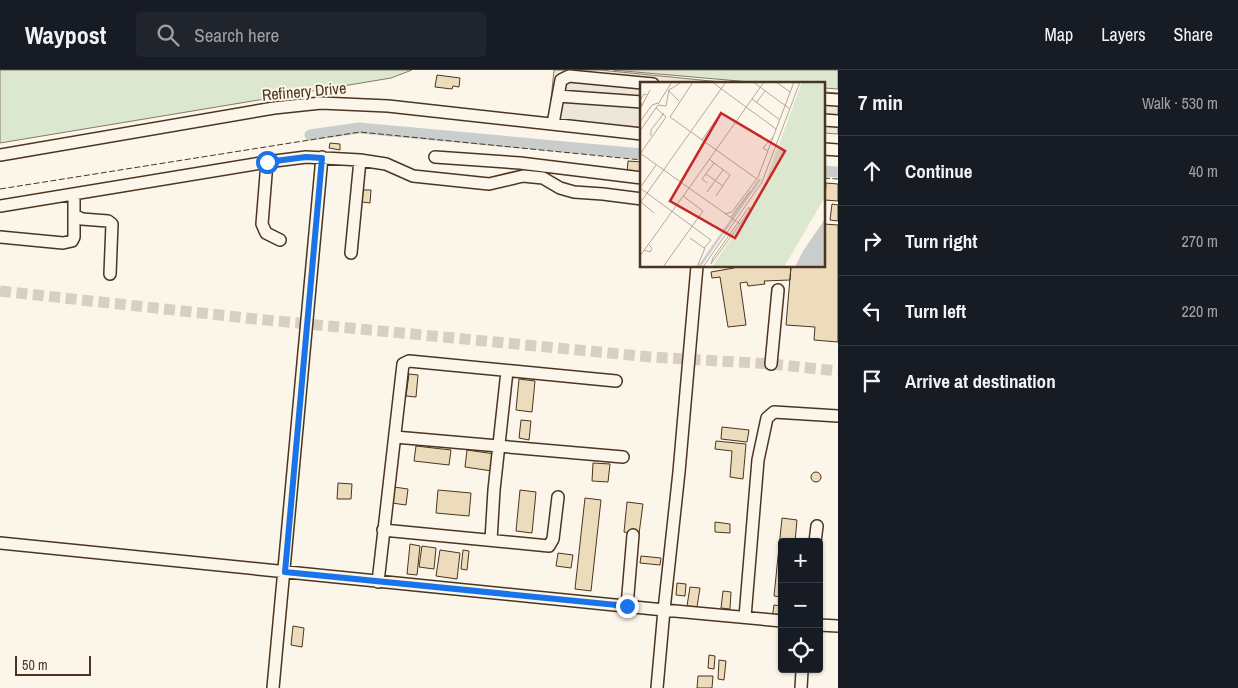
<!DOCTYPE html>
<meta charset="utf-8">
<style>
body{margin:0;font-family:"Archivo Narrow",sans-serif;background:#20242c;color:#f1f3f6}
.controls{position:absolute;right:15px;bottom:15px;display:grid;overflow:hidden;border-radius:5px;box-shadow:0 1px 4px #0004}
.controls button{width:45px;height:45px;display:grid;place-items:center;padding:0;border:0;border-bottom:1px solid #363941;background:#171b24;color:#f1f3f6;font:25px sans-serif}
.scale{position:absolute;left:15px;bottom:12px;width:76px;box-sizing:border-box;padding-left:5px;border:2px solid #4a3520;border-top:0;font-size:14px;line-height:18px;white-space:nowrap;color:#4a3520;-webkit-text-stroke:4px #fbf6e9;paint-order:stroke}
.stop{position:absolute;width:15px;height:15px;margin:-11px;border:4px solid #1a73e8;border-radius:50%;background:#fff}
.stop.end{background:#1a73e8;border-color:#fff;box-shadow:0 1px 5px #0008}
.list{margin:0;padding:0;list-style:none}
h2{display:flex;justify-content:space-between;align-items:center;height:65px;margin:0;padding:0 20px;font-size:21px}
h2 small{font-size:16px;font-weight:400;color:#9ea1a6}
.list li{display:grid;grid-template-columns:32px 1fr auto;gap:15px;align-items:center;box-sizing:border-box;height:70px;padding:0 20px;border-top:1px solid #363941}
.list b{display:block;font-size:19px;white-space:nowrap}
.list em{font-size:16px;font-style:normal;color:#9ea1a6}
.icon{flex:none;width:28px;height:28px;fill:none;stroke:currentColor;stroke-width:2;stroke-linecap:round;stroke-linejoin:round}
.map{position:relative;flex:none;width:838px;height:618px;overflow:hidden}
header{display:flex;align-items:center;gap:30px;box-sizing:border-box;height:70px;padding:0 25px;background:#171b24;border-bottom:1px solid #363941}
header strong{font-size:24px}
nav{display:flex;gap:28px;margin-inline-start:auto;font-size:18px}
.search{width:350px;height:45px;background:#20242c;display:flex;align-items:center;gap:12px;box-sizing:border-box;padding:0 18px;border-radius:5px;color:#9ea1a6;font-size:19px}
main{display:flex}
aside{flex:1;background:#171b24}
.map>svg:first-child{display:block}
</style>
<header>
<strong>Waypost</strong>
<div class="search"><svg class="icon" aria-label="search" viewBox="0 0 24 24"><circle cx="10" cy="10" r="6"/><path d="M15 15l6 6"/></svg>Search here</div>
<nav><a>Map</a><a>Layers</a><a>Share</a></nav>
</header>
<main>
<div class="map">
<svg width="838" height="618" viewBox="0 0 838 618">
<rect width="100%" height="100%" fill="#fbf6e9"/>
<!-- green -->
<path fill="#dce7d0" stroke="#887966" d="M 0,0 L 412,0 L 391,8 L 0,73 Z
M 613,0 L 838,0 L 838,19 L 824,18 L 824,14 L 773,14 Z"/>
<!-- parking -->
<path fill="#ede7d9" stroke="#887966" d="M 554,0 L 600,0 L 741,14 L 642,14 L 642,58 L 549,49 Z
M 824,22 L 838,23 L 838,64 L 824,63 Z"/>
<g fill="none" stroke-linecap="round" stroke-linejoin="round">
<!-- canal -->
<path stroke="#c9cecd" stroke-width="11" d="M 310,65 L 359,58 L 642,84
M 824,101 L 838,102"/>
</g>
<!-- building -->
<path fill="#ecdcbc" stroke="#4a3520" d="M 437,5 L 460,8 L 459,17 L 453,16 L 452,19 L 435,17 Z
M 330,73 L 340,74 L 340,80 L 329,78 Z
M 628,91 L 642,92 L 642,103 L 627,102 Z
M 826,113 L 838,114 L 838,131 L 825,130 Z
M 363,120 L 371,120 L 370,133 L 362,132 Z
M 832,134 L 838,135 L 838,151 L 830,150 Z
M 824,154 L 838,155 L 838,272 L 814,270 L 815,257 L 786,255 L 791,196 L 824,196 Z
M 734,196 L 791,196 L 790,210 L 764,211 L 765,214 L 748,216 L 747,212 L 740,213 L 746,255 L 728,257 L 720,207 L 712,208 L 711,202 L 734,198 Z
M 409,304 L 418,305 L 416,327 L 406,326 Z
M 519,309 L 535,311 L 532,342 L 516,340 Z
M 521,350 L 531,351 L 529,370 L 519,368 Z
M 722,357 L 749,360 L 747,372 L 721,369 Z
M 716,371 L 746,374 L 743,409 L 730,407 L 732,381 L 715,379 Z
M 416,376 L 451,380 L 449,395 L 414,391 Z
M 467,380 L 495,384 L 492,401 L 465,397 Z
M 593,393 L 610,394 L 608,412 L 592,411 Z
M811 407a5 5 0 1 1 10 0a5 5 0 1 1-10 0Z
M 338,413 L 352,414 L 351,429 L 337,429 Z
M 394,417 L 408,419 L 406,435 L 392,433 Z
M 438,420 L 471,423 L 469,446 L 436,443 Z
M 520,420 L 536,422 L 532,463 L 516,461 Z
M 585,428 L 601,430 L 591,521 L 575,519 Z
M 627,432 L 643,434 L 639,464 L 624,462 Z
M 782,448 L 797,450 L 795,472 L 782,472 L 782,527 L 774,526 Z
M 715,452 L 730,454 L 730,463 L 715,462 Z
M 410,474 L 420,476 L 417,505 L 407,504 Z
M 422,476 L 436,478 L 434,499 L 419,497 Z
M 440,480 L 460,483 L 457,509 L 436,506 Z
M 463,480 L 469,481 L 467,500 L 461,499 Z
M 558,483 L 573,485 L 571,498 L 556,496 Z
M 641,486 L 661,488 L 660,495 L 640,493 Z
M 677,513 L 686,514 L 685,526 L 676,525 Z
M 690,517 L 700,518 L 697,537 L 687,536 Z
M 723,521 L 731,522 L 730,539 L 721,538 Z
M 774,535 L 782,536 L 782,551 L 772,549 Z
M 293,556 L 304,558 L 302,577 L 291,575 Z
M 709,585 L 715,586 L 714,599 L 708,598 Z
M 719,590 L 726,591 L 724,610 L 718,609 Z
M 698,606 L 713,606 L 712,618 L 697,618 Z"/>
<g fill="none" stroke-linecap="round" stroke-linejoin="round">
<!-- minor-tunnel -->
<path stroke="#d8cfc1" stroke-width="11" stroke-dasharray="11 5.5" stroke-linecap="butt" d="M 0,221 L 256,249 L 651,287 L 771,294 L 838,301"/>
<!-- minor casing -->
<g stroke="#4a3520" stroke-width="14">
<path id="minor" d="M 824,29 L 838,30
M 642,32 L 558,26 L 561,10 L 569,6 L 653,14
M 824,50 L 838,51
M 553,54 L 558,26
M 824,79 L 838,80
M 0,85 L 274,38 L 321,33 L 388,36 L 642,64
M 435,87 L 520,93 L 642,108
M 267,92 L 262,154 L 266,163 L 280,170
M 0,136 L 267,92 L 306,87 L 360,90 L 386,94 L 413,106 L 489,114 L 523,106 L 543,108 L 560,118 L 574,122 L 603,124 L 642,129
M 74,145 L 82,149 L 108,151 L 112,154 L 110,204
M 0,167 L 63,173 L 72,171 L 74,167 L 74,124
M 351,183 L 360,90
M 697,196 L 679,402 L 664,540 L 782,551
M 771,294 L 778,220
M 395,367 L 623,387
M 383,460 L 549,476 L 553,469 L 558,427
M 491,470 L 494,420 L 507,301
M 815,472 L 817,456
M 0,473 L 664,540 L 657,618
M 378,512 L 403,294 L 409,291 L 616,311
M 627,536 L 633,465
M 745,547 L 758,390 L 767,348 L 774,342 L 838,346
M 819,555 L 838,556
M 273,618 L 322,87
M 801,618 L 802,601"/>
</g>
<!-- minor -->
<use href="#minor" stroke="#fbf6e9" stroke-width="11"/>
<!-- fence -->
<path stroke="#4a3520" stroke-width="1" stroke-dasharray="6 2.5" stroke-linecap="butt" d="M 824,108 L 838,109
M 0,119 L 360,62 L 642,90"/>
</g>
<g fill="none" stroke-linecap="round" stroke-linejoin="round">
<!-- route -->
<path stroke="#1a73e8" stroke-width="6" d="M 267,92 L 306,87 L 322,88 L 285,502 L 627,536"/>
</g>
<g text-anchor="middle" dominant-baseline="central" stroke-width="4" stroke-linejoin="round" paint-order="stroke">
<!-- street labels -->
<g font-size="16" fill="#4a3520" stroke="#fbf6e9">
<text transform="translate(304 21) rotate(-5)">Refinery Drive</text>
</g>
</g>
<!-- overview -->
<g transform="translate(640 12)">
<rect width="185" height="185" fill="#fbf6e9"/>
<path d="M 162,0 L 185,0 L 185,115 L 144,185 L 72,185 L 120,114 Z" fill="#dce7d0"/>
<path d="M 185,137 L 185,185 L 155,185 L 163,169 Z" fill="#c9cecd"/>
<path fill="none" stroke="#c9cecd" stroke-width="2.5" d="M 59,185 L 120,97"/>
<path fill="none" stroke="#b4a999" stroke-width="1" d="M 53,0 L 30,35 L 117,97M 72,0 L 136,47M 113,0 L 150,27M 136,0 L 150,10M 28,8 L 39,19M 112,17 L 140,38M 116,21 L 125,9M 18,22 L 32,0M 2,24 L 0,18 L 4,12 L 7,13M 0,27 L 10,8M 0,40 L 12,23 L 18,21M 0,49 L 18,23 L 26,24 L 29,8 L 42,0M 11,54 L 11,48 L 24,31M 62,58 L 78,35M 128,69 L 123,66 L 133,55M 0,71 L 49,106 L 124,0M 0,72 L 26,35 L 16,26M 69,77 L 90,93 L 76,114M 66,92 L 83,104M 67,101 L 62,97 L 74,81M 0,106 L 71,158 L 64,166 L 50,156M 0,106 L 16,83M 67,110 L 83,88M 1,120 L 14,131M 0,121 L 86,0M 109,125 L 110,128 L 71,182 L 73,176 ZM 85,132 L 92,130 L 118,95 L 154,0M 91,135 L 110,109M 4,168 L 10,170 L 12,166 L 8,162M 0,174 L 49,106 L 100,142M 23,185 L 63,129 L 43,114M 57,185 L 65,166M 63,185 L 122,100 L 160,0"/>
<path fill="#c62828" fill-opacity="0.15" stroke="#c62828" stroke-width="2.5" d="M 81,31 L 145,69 L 95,156 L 30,119 Z"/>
<rect width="185" height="185" fill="none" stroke="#4a3520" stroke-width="2.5"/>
</g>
</svg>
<div class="controls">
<button>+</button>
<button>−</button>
<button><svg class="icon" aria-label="locate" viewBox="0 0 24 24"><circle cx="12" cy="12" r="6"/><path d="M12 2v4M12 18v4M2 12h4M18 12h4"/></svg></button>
</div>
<div class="scale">50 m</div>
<div class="stop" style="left:267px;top:92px"></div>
<div class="stop end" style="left:627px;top:536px"></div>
</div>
<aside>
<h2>7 min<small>Walk · 530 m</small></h2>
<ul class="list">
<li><svg class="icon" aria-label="ahead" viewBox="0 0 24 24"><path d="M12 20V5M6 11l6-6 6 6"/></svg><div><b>Continue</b></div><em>40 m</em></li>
<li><svg class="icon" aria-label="right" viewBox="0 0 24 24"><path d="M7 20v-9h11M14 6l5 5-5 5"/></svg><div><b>Turn right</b></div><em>270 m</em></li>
<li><svg class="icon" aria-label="left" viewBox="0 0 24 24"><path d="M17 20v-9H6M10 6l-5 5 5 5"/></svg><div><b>Turn left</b></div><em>220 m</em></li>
<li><svg class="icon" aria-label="arrive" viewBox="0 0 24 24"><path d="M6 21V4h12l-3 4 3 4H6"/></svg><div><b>Arrive at destination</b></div></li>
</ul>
</aside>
</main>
